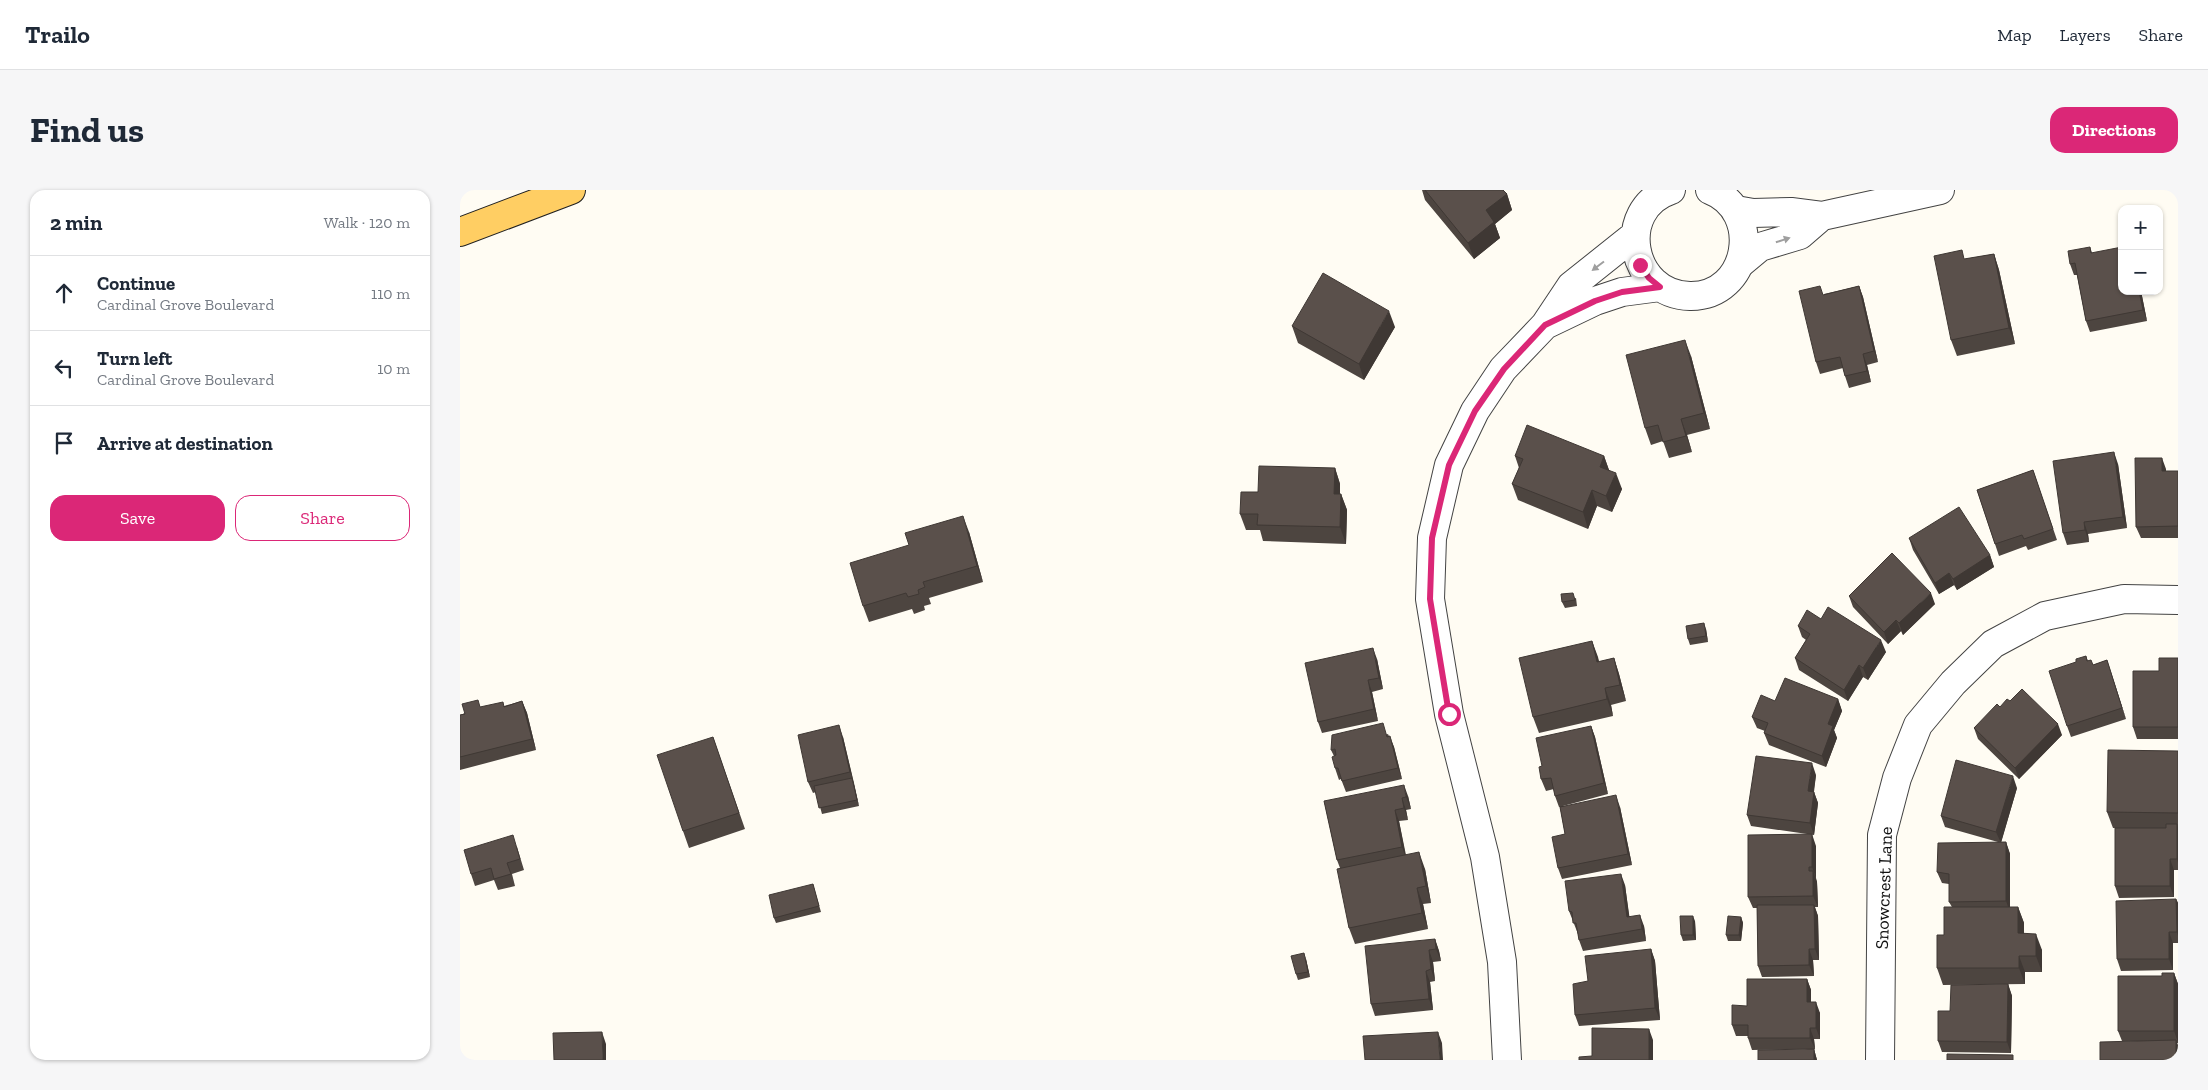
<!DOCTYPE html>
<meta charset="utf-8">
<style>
body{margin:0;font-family:"Zilla Slab",serif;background:#f6f6f7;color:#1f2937}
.controls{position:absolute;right:15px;top:15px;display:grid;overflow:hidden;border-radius:10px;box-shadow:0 1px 4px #0004}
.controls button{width:45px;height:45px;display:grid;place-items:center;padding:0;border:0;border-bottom:1px solid #e0e1e3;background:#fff;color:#1f2937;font:25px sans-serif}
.stop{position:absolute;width:15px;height:15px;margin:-11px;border:4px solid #db2777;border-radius:50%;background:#fff}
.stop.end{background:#db2777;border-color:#fff;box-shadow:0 1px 5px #0008}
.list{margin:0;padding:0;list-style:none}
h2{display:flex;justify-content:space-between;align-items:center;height:65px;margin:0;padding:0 20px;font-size:21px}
h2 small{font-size:16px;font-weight:400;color:#747a83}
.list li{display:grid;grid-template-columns:32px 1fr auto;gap:15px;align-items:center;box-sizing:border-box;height:75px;padding:0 20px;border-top:1px solid #e0e1e3}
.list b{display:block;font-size:19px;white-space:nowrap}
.list p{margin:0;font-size:16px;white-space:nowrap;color:#747a83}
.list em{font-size:16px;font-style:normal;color:#747a83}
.actions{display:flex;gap:10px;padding:15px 20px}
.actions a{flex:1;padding:11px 0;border:1px solid #db2777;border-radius:15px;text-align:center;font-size:18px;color:#db2777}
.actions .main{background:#db2777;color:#fff}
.icon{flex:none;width:28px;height:28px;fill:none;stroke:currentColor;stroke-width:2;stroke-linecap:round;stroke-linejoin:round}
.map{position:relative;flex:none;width:1718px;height:870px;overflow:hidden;border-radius:15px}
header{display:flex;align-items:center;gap:30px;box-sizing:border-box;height:70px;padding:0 25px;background:#fff;border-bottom:1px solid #e0e1e3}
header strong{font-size:24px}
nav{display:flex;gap:28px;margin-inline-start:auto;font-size:18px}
.intro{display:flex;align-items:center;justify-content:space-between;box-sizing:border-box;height:120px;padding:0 30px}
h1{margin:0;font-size:35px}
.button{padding:12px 22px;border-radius:15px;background:#db2777;color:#fff;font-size:18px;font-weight:700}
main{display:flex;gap:30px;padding:0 30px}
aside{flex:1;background:#fff;border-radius:15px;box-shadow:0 1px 4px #0004}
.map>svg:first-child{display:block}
</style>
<header>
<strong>Trailo</strong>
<nav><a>Map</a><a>Layers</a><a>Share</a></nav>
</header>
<div class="intro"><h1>Find us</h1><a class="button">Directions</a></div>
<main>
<aside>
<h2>2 min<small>Walk · 120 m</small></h2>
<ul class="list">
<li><svg class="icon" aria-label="ahead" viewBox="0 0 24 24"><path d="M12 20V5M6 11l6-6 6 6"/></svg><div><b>Continue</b><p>Cardinal Grove Boulevard</p></div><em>110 m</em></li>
<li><svg class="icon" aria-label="left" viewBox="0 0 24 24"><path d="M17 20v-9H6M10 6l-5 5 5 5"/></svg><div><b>Turn left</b><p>Cardinal Grove Boulevard</p></div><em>10 m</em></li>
<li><svg class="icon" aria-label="arrive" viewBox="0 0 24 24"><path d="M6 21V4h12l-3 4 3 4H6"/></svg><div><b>Arrive at destination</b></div></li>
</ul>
<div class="actions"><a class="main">Save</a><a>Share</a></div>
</aside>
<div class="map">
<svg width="1718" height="870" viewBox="0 0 1718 870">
<rect width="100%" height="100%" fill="#fffcf3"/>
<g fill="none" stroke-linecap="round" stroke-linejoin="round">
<!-- minor casing -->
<g stroke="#434343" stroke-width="30">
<path id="minor" d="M 1276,20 L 1293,23 L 1331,22 L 1362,26 L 1480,0
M 1282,72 L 1300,57 L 1340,45 L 1362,26
M 1420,870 L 1422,645 L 1437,588 L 1458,535 L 1493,493 L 1533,454 L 1585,426 L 1664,409 L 1718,410"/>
</g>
<!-- tertiary casing -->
<g stroke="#434343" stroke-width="30">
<path id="tertiary" d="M 1211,0 C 1154,19 1170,105 1230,106 C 1290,107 1304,21 1250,0
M 1087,134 L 1135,111 L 1162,102 L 1200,97
M 1047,870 L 1042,772 L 1025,667 L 989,524 L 970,409 L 972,348 L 989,275 L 1015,221 L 1043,179 L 1085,135 L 1111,96 L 1175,45"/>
</g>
<!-- primary casing -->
<g stroke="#212121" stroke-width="30">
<path id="primary" d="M 0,42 L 111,0"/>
</g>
<!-- minor -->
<use href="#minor" stroke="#fff" stroke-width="28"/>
<!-- tertiary -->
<use href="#tertiary" stroke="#fff" stroke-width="28"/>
<!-- primary -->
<use href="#primary" stroke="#ffce63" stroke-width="28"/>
</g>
<!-- wall -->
<path fill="#4d4540" d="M 962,0 L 1043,0 L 1047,4 L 1052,20 L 1035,34 L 1040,48 L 1014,69 L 965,10 Z
M 1630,57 L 1632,63 L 1681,101 L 1687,131 L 1630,142 L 1626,131 L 1617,85 L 1614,85 L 1610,74 Z
M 1534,64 L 1539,80 L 1555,154 L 1497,166 L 1491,150 L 1505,69 Z
M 1399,96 L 1403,107 L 1418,172 L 1407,175 L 1411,192 L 1389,198 L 1385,186 L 1383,178 L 1360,184 L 1356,172 L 1364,104 Z
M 832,136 L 935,137 L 904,190 L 838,153 Z
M 1231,166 L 1250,239 L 1227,245 L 1232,262 L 1209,268 L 1203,251 L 1191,255 L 1185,238 Z
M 1055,266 L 1144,266 L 1149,280 L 1162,299 L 1152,322 L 1137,316 L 1128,339 L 1058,310 L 1052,294 L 1059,278 Z
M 1658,274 L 1667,338 L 1628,344 L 1629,352 L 1607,355 L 1603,343 Z
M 875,278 L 880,294 L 880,304 L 881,304 L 887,320 L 886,354 L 803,351 L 800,340 L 786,340 L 780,324 L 798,302 Z
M 1706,279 L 1706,281 L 1718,281 L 1718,348 L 1681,348 L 1676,337 Z
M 1573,280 L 1597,350 L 1568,360 L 1566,356 L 1539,366 L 1517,300 Z
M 509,342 L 523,392 L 469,408 L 471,414 L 464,416 L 465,420 L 454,424 L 452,419 L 409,432 L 403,416 Z
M 1449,348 L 1530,365 L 1534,377 L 1497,400 L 1494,395 L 1479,404 L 1453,360 Z
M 1389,406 L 1475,414 L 1443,445 L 1441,441 L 1428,454 L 1393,417 Z
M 1116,408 L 1117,416 L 1105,418 L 1102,412 Z
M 1361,429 L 1426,462 L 1408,490 L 1403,487 L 1388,511 L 1339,480 L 1335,468 L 1346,450 L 1342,447 L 1338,436 Z
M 1246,439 L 1248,452 L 1230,455 L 1228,449 Z
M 1132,451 L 1139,472 L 1154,468 L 1159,484 L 1166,511 L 1151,515 L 1153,526 L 1079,543 L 1073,527 Z
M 1626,466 L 1628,471 L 1633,475 L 1647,470 L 1666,529 L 1611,547 L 1607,536 L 1616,472 Z
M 1718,468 L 1718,549 L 1677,549 L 1673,537 Z
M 917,469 L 923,499 L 912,502 L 918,531 L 862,543 L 858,532 Z
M 1378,509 L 1382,521 L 1374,540 L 1377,548 L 1366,577 L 1309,555 L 1304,543 L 1305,541 L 1297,538 L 1292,527 L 1315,511 Z
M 62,511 L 67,523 L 76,560 L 0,580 L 0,525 L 21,517 L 44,516 Z
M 1550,511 L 1602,545 L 1559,589 L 1518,549 L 1514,538 L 1540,517 Z
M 1131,536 L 1135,547 L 1148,604 L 1103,616 L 1160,617 L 1172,675 L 1102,689 L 1098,678 L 1105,644 L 1100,617 L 1099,617 L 1095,606 L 1094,599 L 1086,601 L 1081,589 L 1082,576 Z
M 928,544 L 934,557 L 942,589 L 886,602 L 881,589 L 879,590 L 875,578 L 874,566 L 871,560 Z
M 253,547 L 285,639 L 229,658 L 223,641 Z
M 383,547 L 399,616 L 362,624 L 356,602 L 353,603 L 348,592 Z
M 1718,561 L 1718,680 L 1714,680 L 1714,707 L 1659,708 L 1655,696 L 1655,638 L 1653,638 L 1647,622 Z
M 1356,585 L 1354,602 L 1358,613 L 1354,645 L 1291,636 L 1287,625 Z
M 1557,598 L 1541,652 L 1546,652 L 1550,664 L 1550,717 L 1558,717 L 1564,733 L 1564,743 L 1582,760 L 1582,782 L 1565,782 L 1565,794 L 1483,795 L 1477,778 L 1484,745 L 1492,717 L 1489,712 L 1489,694 L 1482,693 L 1477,682 L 1538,652 L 1485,637 L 1481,626 Z
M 948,606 L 951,619 L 946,620 L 948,630 L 939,631 L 946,665 L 965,679 L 971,713 L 963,714 L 968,739 L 895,754 L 889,738 L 880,678 L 877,670 L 864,611 Z
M 1356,656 L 1356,688 L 1357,692 L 1358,717 L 1355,717 L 1358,726 L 1359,770 L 1353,770 L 1354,786 L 1302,787 L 1298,776 L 1297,718 L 1293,718 L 1288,707 Z
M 57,657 L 64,680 L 52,684 L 55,696 L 38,700 L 34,690 L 15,696 L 11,684 Z
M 353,694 L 361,722 L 316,733 L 314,728 Z
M 1165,695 L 1169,726 L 1184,736 L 1186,751 L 1123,761 L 1119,750 L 1118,744 L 1109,721 Z
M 1716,709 L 1718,713 L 1718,753 L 1713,753 L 1713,780 L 1661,781 L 1657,769 Z
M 1281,727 L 1283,733 L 1281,751 L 1268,751 L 1266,745 Z
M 1235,731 L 1236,750 L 1223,751 L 1221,745 Z
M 975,749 L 979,761 L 981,771 L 973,772 L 975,791 L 970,792 L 973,820 L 915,826 L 911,814 Z
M 1191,759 L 1195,771 L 1200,830 L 1119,836 L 1115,825 L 1128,791 Z
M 846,769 L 850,787 L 838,790 L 836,784 Z
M 1714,783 L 1718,794 L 1718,853 L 1662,851 L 1658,841 L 1702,786 Z
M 1347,789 L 1351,800 L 1351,812 L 1360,823 L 1360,849 L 1354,849 L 1355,859 L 1354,859 L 1357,870 L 1298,870 L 1349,859 L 1292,860 L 1288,848 L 1288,846 L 1276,846 L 1272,835 L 1287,816 Z
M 1548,794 L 1552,806 L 1551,863 L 1482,862 L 1478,851 L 1490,821 Z"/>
<!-- shaded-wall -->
<path fill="#3f3834" d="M 1047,4 L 1052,20 L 1035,34 L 1040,48 L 1014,69 L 1008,53 L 1026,20 Z
M 1534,64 L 1539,80 L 1555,154 L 1549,138 Z
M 1399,96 L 1403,107 L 1418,172 L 1414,161 Z
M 1679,101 L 1681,101 L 1687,131 L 1683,120 Z
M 929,121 L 935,137 L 904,190 L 899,174 Z
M 1225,150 L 1231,166 L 1250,239 L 1244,223 Z
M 1403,164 L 1407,175 L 1411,192 L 1407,181 Z
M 1221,229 L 1227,245 L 1232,262 L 1226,246 Z
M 1654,262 L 1658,274 L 1667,338 L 1663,327 Z
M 1144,266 L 1150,283 L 1140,277 Z
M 1702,268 L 1706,279 L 1706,293 L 1702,281 Z
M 875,278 L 880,294 L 880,320 L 874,304 Z
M 1156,283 L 1162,299 L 1152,322 L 1146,306 Z
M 1132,300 L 1137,316 L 1128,339 L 1123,322 Z
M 881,304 L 887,320 L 886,354 L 880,337 Z
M 503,326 L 509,342 L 523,392 L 517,376 Z
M 1624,332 L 1628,344 L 1629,352 L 1625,340 Z
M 1530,365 L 1534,377 L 1497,400 L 1493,389 Z
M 1489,383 L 1494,395 L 1479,404 L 1475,393 Z
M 1471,403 L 1475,414 L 1443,445 L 1439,433 Z
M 1436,430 L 1441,441 L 1428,454 L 1424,442 Z
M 1244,433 L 1246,439 L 1248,452 L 1246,446 Z
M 1421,450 L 1426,462 L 1408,490 L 1403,478 Z
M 1132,451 L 1138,467 L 1143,489 L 1137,472 Z
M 913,458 L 917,469 L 923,499 L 919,488 Z
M 1154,468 L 1159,484 L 1166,511 L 1160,495 Z
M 1647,470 L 1651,482 L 1666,529 L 1662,518 Z
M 1399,475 L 1403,487 L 1388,511 L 1384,500 Z
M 908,490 L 912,502 L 918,531 L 914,519 Z
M 1145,498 L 1151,515 L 1153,526 L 1147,509 Z
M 1378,509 L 1382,521 L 1374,540 L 1377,548 L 1366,577 L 1362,566 L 1368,534 Z
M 62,511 L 67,523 L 76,560 L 72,549 Z
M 1598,534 L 1602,545 L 1559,589 L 1555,578 Z
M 379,535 L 383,547 L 394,593 L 390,582 Z
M 1131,536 L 1135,547 L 1148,604 L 1144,593 Z
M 930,546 L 934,557 L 942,589 L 938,578 Z
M 1352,573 L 1356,585 L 1352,612 L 1348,601 Z
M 1553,586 L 1557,598 L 1541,653 L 1536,642 Z
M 392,588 L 394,593 L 399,616 L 397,610 Z
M 944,595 L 948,606 L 951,619 L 946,607 Z
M 1354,602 L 1358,613 L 1354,645 L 1350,633 Z
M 1156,605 L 1160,617 L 1172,675 L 1168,664 Z
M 942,608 L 946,620 L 948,630 L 944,618 Z
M 935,620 L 939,631 L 946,668 L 942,657 Z
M 1717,634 L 1718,638 L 1718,673 L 1717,669 Z
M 1352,644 L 1356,656 L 1356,688 L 1352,677 Z
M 1546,652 L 1550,664 L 1550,722 L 1546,711 Z
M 959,662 L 965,679 L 971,713 L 966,696 Z
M 1710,669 L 1714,680 L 1714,707 L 1710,696 Z
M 1353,681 L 1357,692 L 1358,717 L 1353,706 Z
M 1161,684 L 1165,695 L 1171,738 L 1167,727 Z
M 957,698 L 963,714 L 968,739 L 962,723 Z
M 1716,709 L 1718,713 L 1718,746 L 1717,742 Z
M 1354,715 L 1358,726 L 1359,770 L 1355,759 Z
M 1558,717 L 1564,733 L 1564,759 L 1558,743 Z
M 1180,725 L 1184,736 L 1186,751 L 1182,739 Z
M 1233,726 L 1235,731 L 1236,750 L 1233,745 Z
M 1281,727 L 1283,733 L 1281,751 L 1279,745 Z
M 1709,742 L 1713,753 L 1713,780 L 1709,769 Z
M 1576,744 L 1582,760 L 1582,782 L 1576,766 Z
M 975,749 L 979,761 L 981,771 L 976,759 Z
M 1191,759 L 1195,771 L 1200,830 L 1195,818 Z
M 1349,759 L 1353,770 L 1354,786 L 1349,775 Z
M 969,760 L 973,772 L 975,791 L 971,779 Z
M 844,763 L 846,769 L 850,787 L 848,782 Z
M 1559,766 L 1565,782 L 1565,794 L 1559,778 Z
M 966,781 L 970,792 L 973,820 L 969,809 Z
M 1714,783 L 1718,794 L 1718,852 L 1714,841 Z
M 1347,789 L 1351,800 L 1351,823 L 1347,812 Z
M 1548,794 L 1552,806 L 1551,863 L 1547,852 Z
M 1356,812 L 1360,823 L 1360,849 L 1356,838 Z
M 1350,838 L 1354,849 L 1355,859 L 1350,848 Z
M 1189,839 L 1193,850 L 1193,870 L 1189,870 Z
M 142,842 L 146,854 L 146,870 L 143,870 Z
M 978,842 L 982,853 L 983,870 L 980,870 Z
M 1716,850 L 1718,855 L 1718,870 L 1716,870 Z
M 1354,859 L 1357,870 L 1354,870 Z"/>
<!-- building -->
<path fill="#5a504b" stroke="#3f3834" d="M 965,0 L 1043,0 L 1047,4 L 1026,20 L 1034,32 L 1008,53 Z
M 1630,57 L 1631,63 L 1662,57 L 1662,101 L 1679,101 L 1683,120 L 1626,131 L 1615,73 L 1610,74 L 1608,61 Z
M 1502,60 L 1504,69 L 1534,64 L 1549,138 L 1491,150 L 1474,66 Z
M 863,83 L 929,121 L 899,174 L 832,136 Z
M 1360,96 L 1363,105 L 1399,96 L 1414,161 L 1403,164 L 1407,181 L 1385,186 L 1380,167 L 1356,172 L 1339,101 Z
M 1225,150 L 1244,223 L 1221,229 L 1226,246 L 1203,252 L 1198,235 L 1185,238 L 1166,165 Z
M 1067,235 L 1144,266 L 1140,277 L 1156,283 L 1146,306 L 1132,300 L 1123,322 L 1052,294 L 1063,269 L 1055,266 Z
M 1654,262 L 1663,327 L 1624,332 L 1625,340 L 1603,343 L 1593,271 Z
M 1675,268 L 1702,268 L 1702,281 L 1718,281 L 1718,336 L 1676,337 Z
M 799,276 L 875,278 L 874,304 L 881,304 L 880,337 L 797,335 L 798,324 L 780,324 L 781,302 L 798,302 Z
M 1573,280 L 1593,339 L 1564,349 L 1562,345 L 1535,354 L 1517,300 Z
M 1499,317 L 1530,365 L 1493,389 L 1489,383 L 1475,393 L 1449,348 Z
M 503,326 L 517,376 L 463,392 L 465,397 L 458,400 L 459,404 L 448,407 L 446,403 L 403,416 L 390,373 L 449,355 L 445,343 Z
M 1432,363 L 1471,403 L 1439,433 L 1436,430 L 1424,442 L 1389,406 Z
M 1113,403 L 1115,410 L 1102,412 L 1101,404 Z
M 1368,417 L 1421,450 L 1403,478 L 1399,475 L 1384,500 L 1335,468 L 1350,444 L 1338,436 L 1347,420 L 1361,429 Z
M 1244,433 L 1246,446 L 1228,449 L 1226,436 Z
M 1132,451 L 1137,472 L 1154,468 L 1160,495 L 1145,498 L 1147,509 L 1073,527 L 1059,468 Z
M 913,458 L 919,488 L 908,490 L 914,519 L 858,532 L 845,473 Z
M 1626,466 L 1627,471 L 1631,470 L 1633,475 L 1647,470 L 1662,518 L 1607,536 L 1589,481 L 1616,472 L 1616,469 Z
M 1699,468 L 1718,468 L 1718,537 L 1673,537 L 1673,481 L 1699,481 Z
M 1325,488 L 1378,509 L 1368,534 L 1373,536 L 1362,566 L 1304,543 L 1308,533 L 1292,527 L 1301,505 L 1315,511 Z
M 1562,499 L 1598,534 L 1555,578 L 1514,538 L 1537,514 L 1540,517 L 1547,509 L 1550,511 Z
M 18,510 L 20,517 L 43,512 L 44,517 L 62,511 L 72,549 L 0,567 L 0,525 L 5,524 L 2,514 Z
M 923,533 L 927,547 L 930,546 L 938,578 L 882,591 L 878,578 L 875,578 L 872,567 L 876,565 L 875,559 L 871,560 L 872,545 Z
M 379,535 L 390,582 L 348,592 L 338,545 Z
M 1131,536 L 1144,593 L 1095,606 L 1091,588 L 1081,589 L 1079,577 L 1082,576 L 1076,548 Z
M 253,547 L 279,623 L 223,641 L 197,565 Z
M 1648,560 L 1718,561 L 1718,623 L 1647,622 Z
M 1296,566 L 1352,573 L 1348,601 L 1354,602 L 1350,633 L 1287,625 Z
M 1496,570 L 1553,586 L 1536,642 L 1481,626 Z
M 392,588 L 397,610 L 359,618 L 354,596 Z
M 944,595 L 946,607 L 942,608 L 944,618 L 935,620 L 942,657 L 877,670 L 864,611 Z
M 1156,605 L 1168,664 L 1098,678 L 1092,647 L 1105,644 L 1100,617 Z
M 1706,634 L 1717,634 L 1717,669 L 1710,669 L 1710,696 L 1655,696 L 1655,638 L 1706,638 Z
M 1352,644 L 1352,677 L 1349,677 L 1349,681 L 1353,681 L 1353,706 L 1288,707 L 1288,645 Z
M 53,645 L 60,669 L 47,673 L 51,684 L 34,689 L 31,678 L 11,684 L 4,660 Z
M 1546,652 L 1546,711 L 1489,712 L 1489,684 L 1477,682 L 1478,653 Z
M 959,662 L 966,696 L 957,698 L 962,723 L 889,738 L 877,679 Z
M 1161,684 L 1167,727 L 1180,725 L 1182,739 L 1119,750 L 1116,733 L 1113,733 L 1112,722 L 1109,721 L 1105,691 Z
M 353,694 L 359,716 L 314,728 L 309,705 Z
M 1716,709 L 1717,742 L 1709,742 L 1709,769 L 1657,769 L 1656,711 Z
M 1297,715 L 1354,715 L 1355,759 L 1349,759 L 1349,775 L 1298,776 Z
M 1484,717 L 1558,717 L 1558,743 L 1576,744 L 1576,766 L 1559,766 L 1559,778 L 1477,778 L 1477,745 L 1484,745 Z
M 1220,726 L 1233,726 L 1233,745 L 1221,745 Z
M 1268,726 L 1281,727 L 1279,745 L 1266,745 Z
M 975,749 L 976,759 L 969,760 L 971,779 L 966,781 L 969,809 L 911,814 L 905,756 Z
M 1191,759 L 1195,818 L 1115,825 L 1113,794 L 1128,791 L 1125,766 Z
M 844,763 L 848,782 L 836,784 L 831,766 Z
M 1702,783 L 1714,783 L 1714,841 L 1658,841 L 1658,786 L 1702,786 Z
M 1287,789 L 1347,789 L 1347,812 L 1356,812 L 1356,838 L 1350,838 L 1350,848 L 1288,848 L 1288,835 L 1272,835 L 1272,815 L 1287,816 Z
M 1548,794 L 1547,852 L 1478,851 L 1478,821 L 1490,821 L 1491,795 Z
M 1132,838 L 1189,839 L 1189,870 L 1119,870 L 1119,867 L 1132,866 Z
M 142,842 L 143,870 L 94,870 L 93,843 Z
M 978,842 L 980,870 L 905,870 L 903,846 Z
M 1716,850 L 1716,870 L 1640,870 L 1640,852 Z
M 1354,859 L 1354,870 L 1298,870 L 1298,860 Z
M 1487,864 L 1553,865 L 1553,870 L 1487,870 Z"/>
<!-- one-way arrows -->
<defs><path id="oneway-solid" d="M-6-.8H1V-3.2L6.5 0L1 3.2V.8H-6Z" transform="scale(1.25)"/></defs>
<g fill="#9f9f9f">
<use href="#oneway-solid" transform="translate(1323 50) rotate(-18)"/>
<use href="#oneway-solid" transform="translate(1138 76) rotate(143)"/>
</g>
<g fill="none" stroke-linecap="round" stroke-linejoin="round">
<!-- route -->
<path stroke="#db2777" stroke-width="6" d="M 989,524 L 970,409 L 972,348 L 989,275 L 1015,221 L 1044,179 L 1085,135 L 1135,111 L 1162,102 L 1200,97 L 1189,88 L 1180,75"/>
</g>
<g text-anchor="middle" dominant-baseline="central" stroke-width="5" stroke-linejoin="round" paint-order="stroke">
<!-- street labels -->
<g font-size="18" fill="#101010" stroke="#fff">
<text transform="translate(1424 698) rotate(-88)">Snowcrest Lane</text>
</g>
</g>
</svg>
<div class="controls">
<button>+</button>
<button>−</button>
</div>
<div class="stop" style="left:989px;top:524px"></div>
<div class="stop end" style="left:1180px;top:75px"></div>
</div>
</main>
